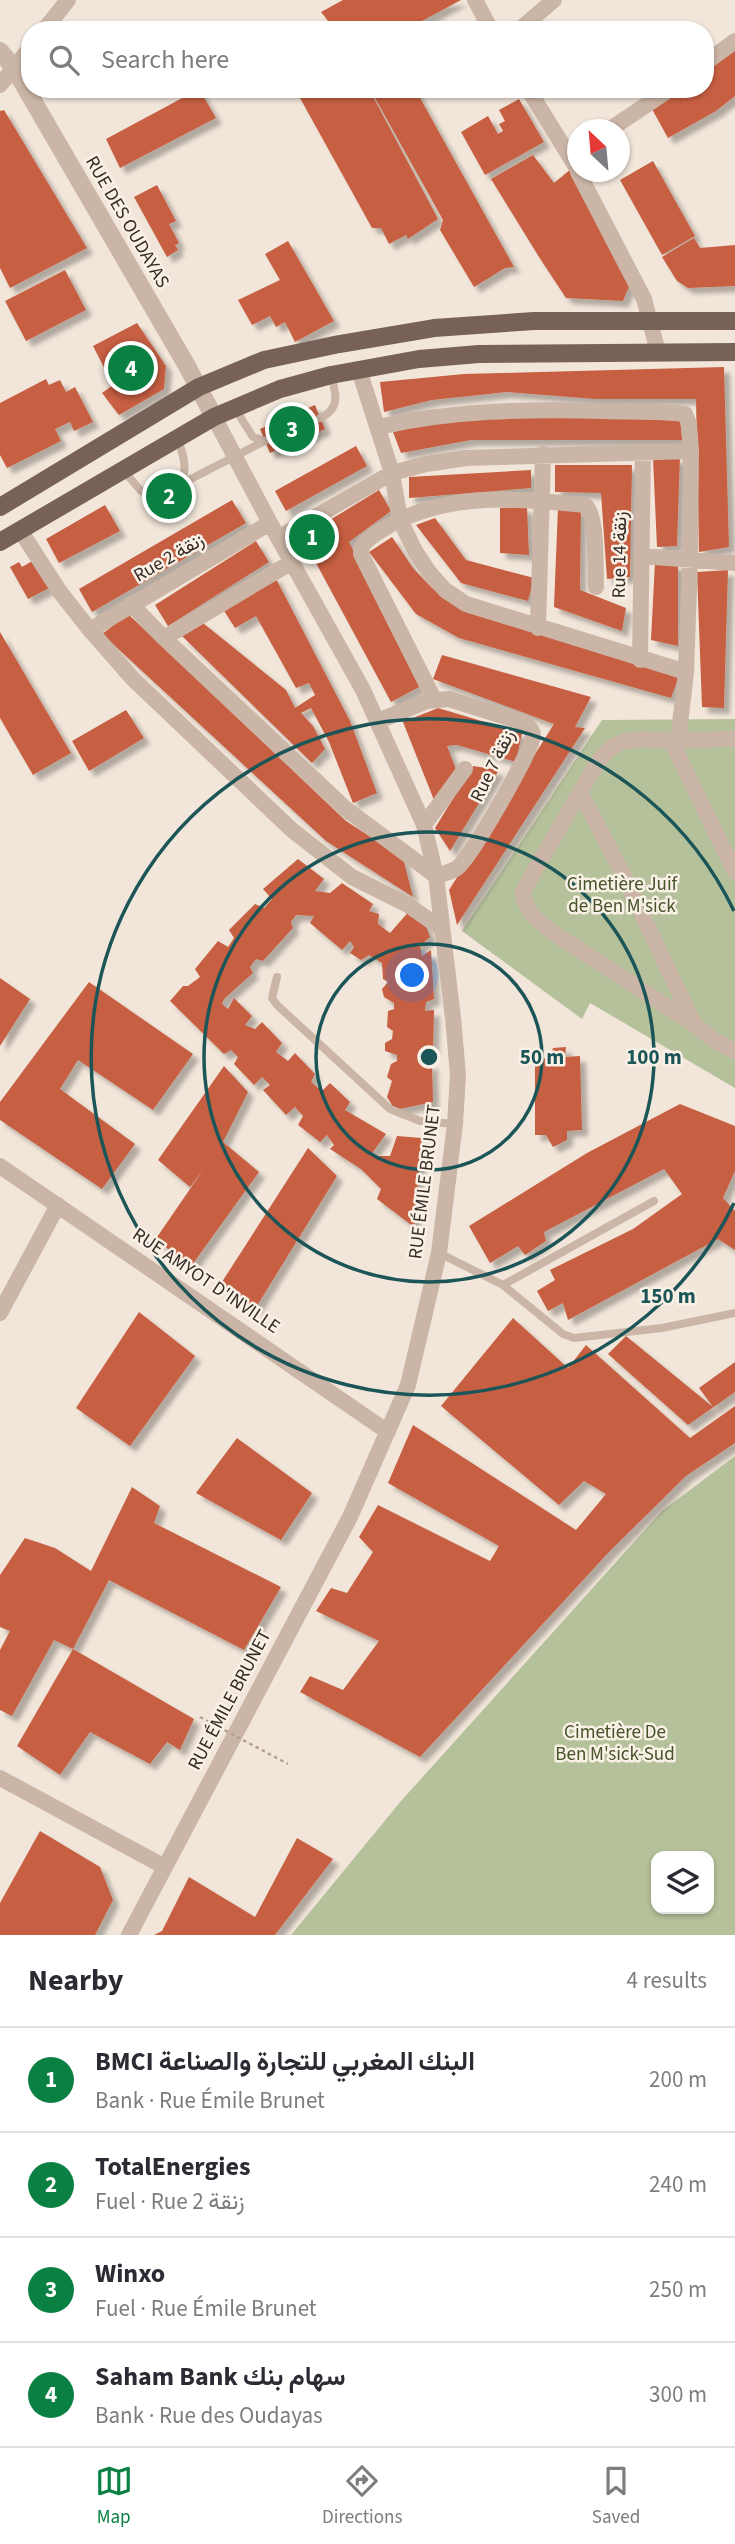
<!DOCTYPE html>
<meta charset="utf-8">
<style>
body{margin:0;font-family:"Source Sans 3",Vazirmatn,sans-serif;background:#f2f2f3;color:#2b2b33}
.controls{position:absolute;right:21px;bottom:21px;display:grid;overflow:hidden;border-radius:14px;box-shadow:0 2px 5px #0004}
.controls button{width:63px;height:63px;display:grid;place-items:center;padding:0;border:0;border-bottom:2px solid #e1e1e2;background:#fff;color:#2b2b33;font:35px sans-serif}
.compass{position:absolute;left:567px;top:119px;width:63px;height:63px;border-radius:50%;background:#fff;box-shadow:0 2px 5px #0004;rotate:334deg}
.you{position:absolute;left:413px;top:976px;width:24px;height:24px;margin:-18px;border:5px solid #fff;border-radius:50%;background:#1a73e8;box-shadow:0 0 0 10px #1a73e833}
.badge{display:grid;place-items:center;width:46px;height:46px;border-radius:50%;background:#0b8043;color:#fff;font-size:23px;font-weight:700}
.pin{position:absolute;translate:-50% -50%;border:4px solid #fff;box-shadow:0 2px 7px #0006}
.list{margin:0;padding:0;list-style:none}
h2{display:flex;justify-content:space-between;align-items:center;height:91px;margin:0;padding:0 28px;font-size:30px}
h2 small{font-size:23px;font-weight:400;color:#7c7c81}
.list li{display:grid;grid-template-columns:46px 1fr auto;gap:21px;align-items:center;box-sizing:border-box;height:105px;padding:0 28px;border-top:2px solid #e1e1e2}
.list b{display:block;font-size:26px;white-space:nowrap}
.list p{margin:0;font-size:23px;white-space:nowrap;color:#7c7c81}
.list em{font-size:23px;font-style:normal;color:#7c7c81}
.icon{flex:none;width:38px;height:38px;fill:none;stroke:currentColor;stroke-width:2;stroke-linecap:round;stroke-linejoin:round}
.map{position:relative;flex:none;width:735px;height:1935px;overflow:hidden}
.search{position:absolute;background:#fff;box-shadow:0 2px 5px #0004;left:21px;right:21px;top:21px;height:77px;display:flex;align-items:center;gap:18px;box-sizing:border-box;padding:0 24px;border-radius:28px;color:#7c7c81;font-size:26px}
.sheet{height:511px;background:#fff}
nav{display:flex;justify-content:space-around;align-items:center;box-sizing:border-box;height:98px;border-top:2px solid #e1e1e2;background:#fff;font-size:19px;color:#7c7c81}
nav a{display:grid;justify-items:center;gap:4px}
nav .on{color:#0b8043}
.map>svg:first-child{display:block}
</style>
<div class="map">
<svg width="735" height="1935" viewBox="0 0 735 1935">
<defs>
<filter id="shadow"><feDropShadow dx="6" dy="6" stdDeviation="2" flood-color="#0004"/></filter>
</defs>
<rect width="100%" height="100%" fill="#f2e6da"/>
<!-- green -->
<path fill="#b5c19a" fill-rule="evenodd" d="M 735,719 L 735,1088 L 590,1003 L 582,1019 L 462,931 L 602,720 Z
M 735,1456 L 735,1935 L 291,1935 L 401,1801 L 662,1511 ZM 709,1856 L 709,1909 L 656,1909 L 656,1856 Z"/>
<!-- building -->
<path fill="#c75f42" filter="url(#shadow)" d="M 343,0 L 461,0 L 405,30 L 335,30 L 321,12 Z
M 735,48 L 735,96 L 716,111 L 668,138 L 652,109 L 682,89 L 705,89 L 705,72 Z
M 199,89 L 216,118 L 120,168 L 106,139 Z
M 295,89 L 369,89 L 438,219 L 408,239 L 406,235 L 389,244 L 381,228 L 372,228 Z
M 370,89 L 415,89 L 514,267 L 505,268 L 474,287 L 440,230 L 443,220 Z
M 519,99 L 544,142 L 485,175 L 461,132 L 488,116 L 498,134 L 503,131 L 499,124 L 505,121 L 499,110 Z
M 4,110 L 87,248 L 10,288 L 0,268 L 0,111 Z
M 533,155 L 554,183 L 571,169 L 631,282 L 623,301 L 566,298 L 539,257 L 491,179 Z
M 653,161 L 695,236 L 662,255 L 620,180 Z
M 157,185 L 176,221 L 169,224 L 179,243 L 175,245 L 178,250 L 167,257 L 134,197 Z
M 694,238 L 700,248 L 735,245 L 735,286 L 688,288 L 677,281 L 662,257 Z
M 288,241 L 334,321 L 295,342 L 285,322 L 276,327 L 270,316 L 252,325 L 238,300 L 280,280 L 265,254 Z
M 65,270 L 86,310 L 26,341 L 5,301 Z
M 137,323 L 166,366 L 164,389 L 119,415 L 102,393 L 113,385 L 93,346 Z
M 724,367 L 729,547 L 699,552 L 696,399 L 595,399 L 507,392 L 432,400 L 384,412 L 380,382 L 464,374 Z
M 46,379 L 49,385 L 60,380 L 66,392 L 75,387 L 93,422 L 74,431 L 70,422 L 55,429 L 61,441 L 7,468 L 0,455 L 0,403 Z
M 315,405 L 325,429 L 270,453 L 260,429 Z
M 453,418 L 680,418 L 682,440 L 471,440 L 401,453 L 393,432 Z
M 356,446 L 367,466 L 286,511 L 275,491 Z
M 680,457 L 677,546 L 657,547 L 653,458 Z
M 555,465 L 632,465 L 630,577 L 607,579 L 601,493 L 555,492 Z
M 531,470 L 531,488 L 409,498 L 409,477 Z
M 168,476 L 182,502 L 168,510 L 154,484 Z
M 379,490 L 391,511 L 349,542 L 421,686 L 391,702 L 302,537 Z
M 232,500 L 246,523 L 92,612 L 79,589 Z
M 105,505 L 120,531 L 59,563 L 46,539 Z
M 527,507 L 529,555 L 500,553 L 500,508 Z
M 558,507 L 581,508 L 580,590 L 626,608 L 622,631 L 554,607 Z
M 435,518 L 466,560 L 534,578 L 528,601 L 461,583 L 416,525 Z
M 392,537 L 413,568 L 432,588 L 466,610 L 679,676 L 671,698 L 459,638 L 416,614 L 369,552 Z
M 256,541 L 269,562 L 168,626 L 155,605 Z
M 34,560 L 49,588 L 28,599 L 10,567 L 19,562 L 22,567 Z
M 655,562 L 678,564 L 678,646 L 651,640 Z
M 728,570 L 724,708 L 702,707 L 697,572 Z
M 274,575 L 350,721 L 377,793 L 353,803 L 329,742 L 311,708 L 301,713 L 313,726 L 325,749 L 312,763 L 182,636 L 203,623 L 286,690 L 295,708 L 315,695 L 309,683 L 296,688 L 256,616 L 235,628 L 221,606 Z
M 128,614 L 346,821 L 403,858 L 413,897 L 326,841 L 102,634 Z
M 0,632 L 71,753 L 33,775 L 0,718 Z
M 442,655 L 591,697 L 575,727 L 585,728 L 457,925 L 449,890 L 554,724 L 433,679 Z
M 438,708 L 522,733 L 516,762 L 457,745 L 447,746 L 457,772 L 434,800 L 403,722 Z
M 126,710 L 144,738 L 89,771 L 72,741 Z
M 473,766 L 499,770 L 450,851 L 435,828 Z
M 298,859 L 324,879 L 315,891 L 330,893 L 342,883 L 373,904 L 369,911 L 379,914 L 378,924 L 390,933 L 411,909 L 423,918 L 430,937 L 420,946 L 422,956 L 431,950 L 434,999 L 426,1002 L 425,1011 L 434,1010 L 433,1053 L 424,1055 L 423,1065 L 432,1063 L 433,1102 L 395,1110 L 387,1097 L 392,1081 L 387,1077 L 391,1064 L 397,1061 L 397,1055 L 385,1051 L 385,1043 L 392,1039 L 393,1031 L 387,1027 L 388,1011 L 394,1009 L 394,1003 L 384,997 L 382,989 L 388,982 L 383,979 L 382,963 L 369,955 L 361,960 L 350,953 L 354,947 L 350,941 L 342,950 L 310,923 L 314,916 L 296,915 L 291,922 L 293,928 L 263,961 L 256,959 L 250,967 L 253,973 L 224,999 L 222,1004 L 228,1009 L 234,998 L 252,1016 L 245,1025 L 255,1029 L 262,1022 L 282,1043 L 276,1052 L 288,1061 L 295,1053 L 315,1074 L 311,1082 L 322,1091 L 330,1083 L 350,1102 L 345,1110 L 386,1134 L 370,1156 L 390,1156 L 397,1136 L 422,1138 L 414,1227 L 377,1199 L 381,1189 L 361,1169 L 330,1149 L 334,1145 L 327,1135 L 320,1142 L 298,1125 L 303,1116 L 295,1107 L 286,1115 L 263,1090 L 270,1085 L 262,1077 L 254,1085 L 234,1064 L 238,1057 L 231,1050 L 224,1054 L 170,1001 L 183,986 L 188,986 L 200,977 L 195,969 L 218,941 L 228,947 L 234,938 L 229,930 L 255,904 L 264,908 L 272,899 L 263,889 Z
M 0,978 L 30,999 L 0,1046 Z
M 89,982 L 193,1054 L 153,1110 L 78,1060 L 60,1089 L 135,1144 L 102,1189 L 0,1120 L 0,1102 Z
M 566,1047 L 565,1057 L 580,1056 L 582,1130 L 567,1131 L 567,1140 L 553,1147 L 546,1135 L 535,1135 L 535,1060 L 551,1057 L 553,1048 Z
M 224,1066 L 248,1092 L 223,1142 L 259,1172 L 192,1265 L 155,1240 L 203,1170 L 190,1187 L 158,1160 Z
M 680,1104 L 735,1126 L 735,1171 L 723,1198 L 735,1211 L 735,1250 L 718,1239 L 568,1320 L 563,1303 L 548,1311 L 537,1291 L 555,1280 L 550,1270 L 633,1229 L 682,1194 L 664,1169 L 544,1232 L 546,1241 L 525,1255 L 518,1246 L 490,1263 L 469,1226 L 587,1153 Z
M 308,1148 L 337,1176 L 255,1309 L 220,1285 Z
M 139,1312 L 195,1356 L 130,1446 L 76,1408 Z
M 513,1318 L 568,1368 L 586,1345 L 690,1438 L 735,1406 L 735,1443 L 686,1476 L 609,1552 L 420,1757 L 300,1692 L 310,1676 L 343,1690 L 379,1641 L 316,1611 L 331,1588 L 347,1593 L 373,1552 L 359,1537 L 378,1505 L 490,1561 L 499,1546 L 388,1483 L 413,1425 L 576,1530 L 606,1494 L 584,1481 L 559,1505 L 441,1406 Z
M 626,1336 L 713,1407 L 699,1388 L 735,1362 L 735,1392 L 688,1425 L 608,1354 Z
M 237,1438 L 312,1493 L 281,1540 L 196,1493 Z
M 132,1487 L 160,1506 L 154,1523 L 281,1587 L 244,1650 L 109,1580 L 73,1649 L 54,1640 L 12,1716 L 0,1710 L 0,1650 L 10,1631 L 0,1627 L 0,1575 L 25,1538 L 55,1548 L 91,1571 Z
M 73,1649 L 194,1719 L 180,1750 L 167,1742 L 150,1764 L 90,1732 L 60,1775 L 17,1746 Z
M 40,1831 L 100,1867 L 113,1900 L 95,1935 L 0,1935 L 0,1903 Z
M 297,1838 L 333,1859 L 275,1935 L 154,1935 L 162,1931 L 189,1877 L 255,1917 Z"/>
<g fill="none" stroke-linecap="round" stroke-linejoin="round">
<!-- service -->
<path stroke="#cab5a6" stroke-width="8" d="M 234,407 L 253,437 L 265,441
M 320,418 C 341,409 336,393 331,375
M 124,471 L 141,491 L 162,499 C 190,485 188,464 177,438
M 181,484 L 265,441
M 277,977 L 272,998 L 277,1005 L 390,1109 L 420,1121 L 455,1124
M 439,1253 L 503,1285 L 563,1334 L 574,1338 L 662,1328 L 735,1313
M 503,1285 L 654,1201"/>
<!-- minor -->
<path stroke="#cab5a6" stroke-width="16" d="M 475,0 L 491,30
M 44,30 L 68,0
M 519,30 L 554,0
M 705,63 L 735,41
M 0,85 L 30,48
M 528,89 L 578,170
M 609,130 L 670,89
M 578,172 L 644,299 L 658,352
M 359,370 L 392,473 L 400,520 L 415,551 L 429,572 L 445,590 L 466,604 L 686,672
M 378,427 C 453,410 527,409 604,411 C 631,412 659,411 685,414 L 689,424 L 691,451 L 690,561 L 686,672 L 678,741
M 20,530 L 60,592 L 90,630 L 133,679 L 292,830 L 352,877 L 408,905 L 442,929
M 278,538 L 392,473 L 426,464 L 466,458 L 691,451
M 641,556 L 735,563
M 131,604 L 164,638 L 346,809 L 436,876 C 443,874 451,872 457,868 C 470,859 532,751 533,736 C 533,730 529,727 525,723 L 449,699 L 427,701 L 378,721
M 538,628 L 543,454
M 90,630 L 270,523
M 164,638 L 292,562
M 640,660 L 643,452
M 434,699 L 361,554 L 361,548 C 368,537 379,532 390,525 C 450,492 519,498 585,505 C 598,515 595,569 596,587
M 735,739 C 715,739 695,740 675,741 C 654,741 630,734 611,748 C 598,758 589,778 580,792 L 622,872 L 694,1024 L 715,1041 L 735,1051
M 671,741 L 735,872
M 580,792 L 523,891 C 525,912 536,919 552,932 L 694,1024
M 424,825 L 465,769
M 0,1166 L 388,1432
M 0,1313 L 58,1205
M 0,1778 L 165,1867
M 129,1935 L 350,1517 L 408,1385 L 439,1253 L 455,1124 L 458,1075 L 453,1018 L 436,876 L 424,825 L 363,690 L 270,523 L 214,417"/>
<!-- tertiary -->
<path stroke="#cab5a6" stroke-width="18" d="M 0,51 L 14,68 L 187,366 L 214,417"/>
<!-- primary -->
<path stroke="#786258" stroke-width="18" d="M 0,507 L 199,387 L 264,360 L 339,344 L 434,328 L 534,321 L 735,321
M 0,542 L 214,417 L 280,389 L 331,375 L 419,359 L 479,354 L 735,352"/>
<!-- path-bridge -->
<path stroke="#b59f90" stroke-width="2.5" stroke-dasharray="3.5 3.5" stroke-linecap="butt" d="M 200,1717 L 288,1764"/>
</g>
<!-- distance rings -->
<g fill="none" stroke="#1c5557" stroke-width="3.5">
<circle cx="429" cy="1057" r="113"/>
<circle cx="429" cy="1057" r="225"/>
<path d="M734 1203A338 338 0 1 1 734 911"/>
</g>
<g text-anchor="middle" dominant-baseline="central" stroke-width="5" stroke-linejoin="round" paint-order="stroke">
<!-- street labels -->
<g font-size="19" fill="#362b27" stroke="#f9f0e6">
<text transform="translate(127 222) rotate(60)">RUE DES OUDAYAS</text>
<text transform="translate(620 555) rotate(-89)">Rue 14 زنقة</text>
<text transform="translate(169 558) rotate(-30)">Rue 2 زنقة</text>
<text transform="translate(493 766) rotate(-64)">Rue 7 زنقة</text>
<text transform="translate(425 1182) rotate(-83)">RUE ÉMILE BRUNET</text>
<text transform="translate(206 1281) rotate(34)">RUE AMYOT D'INVILLE</text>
<text transform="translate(230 1700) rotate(-62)">RUE ÉMILE BRUNET</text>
</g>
<!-- park labels -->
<g font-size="19" fill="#46542a" stroke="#f9f0e6">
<text x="622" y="884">Cimetière Juif<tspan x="622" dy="22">de Ben M'sick</tspan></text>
<text x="615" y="1732">Cimetière De<tspan x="615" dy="22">Ben M'sick-Sud</tspan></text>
</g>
</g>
<circle cx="429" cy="1057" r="10" fill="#1c5557" stroke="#f9f0e6" stroke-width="3.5"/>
<g font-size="21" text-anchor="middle" font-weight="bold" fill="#1c5557" stroke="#f9f0e6" stroke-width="5" stroke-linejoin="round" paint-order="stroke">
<text x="542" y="1064">50 m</text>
<text x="654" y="1064">100 m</text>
<text x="668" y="1303">150 m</text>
</g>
</svg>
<div class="controls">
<button><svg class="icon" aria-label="layers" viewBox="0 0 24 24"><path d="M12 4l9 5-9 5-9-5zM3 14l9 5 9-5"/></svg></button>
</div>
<svg class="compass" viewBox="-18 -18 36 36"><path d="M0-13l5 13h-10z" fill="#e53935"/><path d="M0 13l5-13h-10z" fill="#7c7c81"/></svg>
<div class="you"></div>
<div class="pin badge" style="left:312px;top:537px">1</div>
<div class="pin badge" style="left:169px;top:496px">2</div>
<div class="pin badge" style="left:292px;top:429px">3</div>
<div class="pin badge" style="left:131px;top:368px">4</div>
<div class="search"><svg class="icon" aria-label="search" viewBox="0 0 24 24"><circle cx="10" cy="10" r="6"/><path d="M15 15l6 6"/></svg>Search here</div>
</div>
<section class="sheet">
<h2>Nearby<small>4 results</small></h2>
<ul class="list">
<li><span class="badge">1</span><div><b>BMCI البنك المغربي للتجارة والصناعة</b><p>Bank · Rue Émile Brunet</p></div><em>200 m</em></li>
<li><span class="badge">2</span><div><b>TotalEnergies</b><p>Fuel · Rue 2 زنقة</p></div><em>240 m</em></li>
<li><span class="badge">3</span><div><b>Winxo</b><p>Fuel · Rue Émile Brunet</p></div><em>250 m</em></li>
<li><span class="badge">4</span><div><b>Saham Bank سهام بنك</b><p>Bank · Rue des Oudayas</p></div><em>300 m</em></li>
</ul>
</section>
<nav>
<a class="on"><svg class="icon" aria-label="map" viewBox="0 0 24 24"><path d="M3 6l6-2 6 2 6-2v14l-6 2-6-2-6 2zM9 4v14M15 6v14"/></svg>Map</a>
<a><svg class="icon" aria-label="directions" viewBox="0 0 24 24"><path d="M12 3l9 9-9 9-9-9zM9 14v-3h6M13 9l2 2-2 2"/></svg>Directions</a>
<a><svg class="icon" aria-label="saved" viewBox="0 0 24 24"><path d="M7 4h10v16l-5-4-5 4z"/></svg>Saved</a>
</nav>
